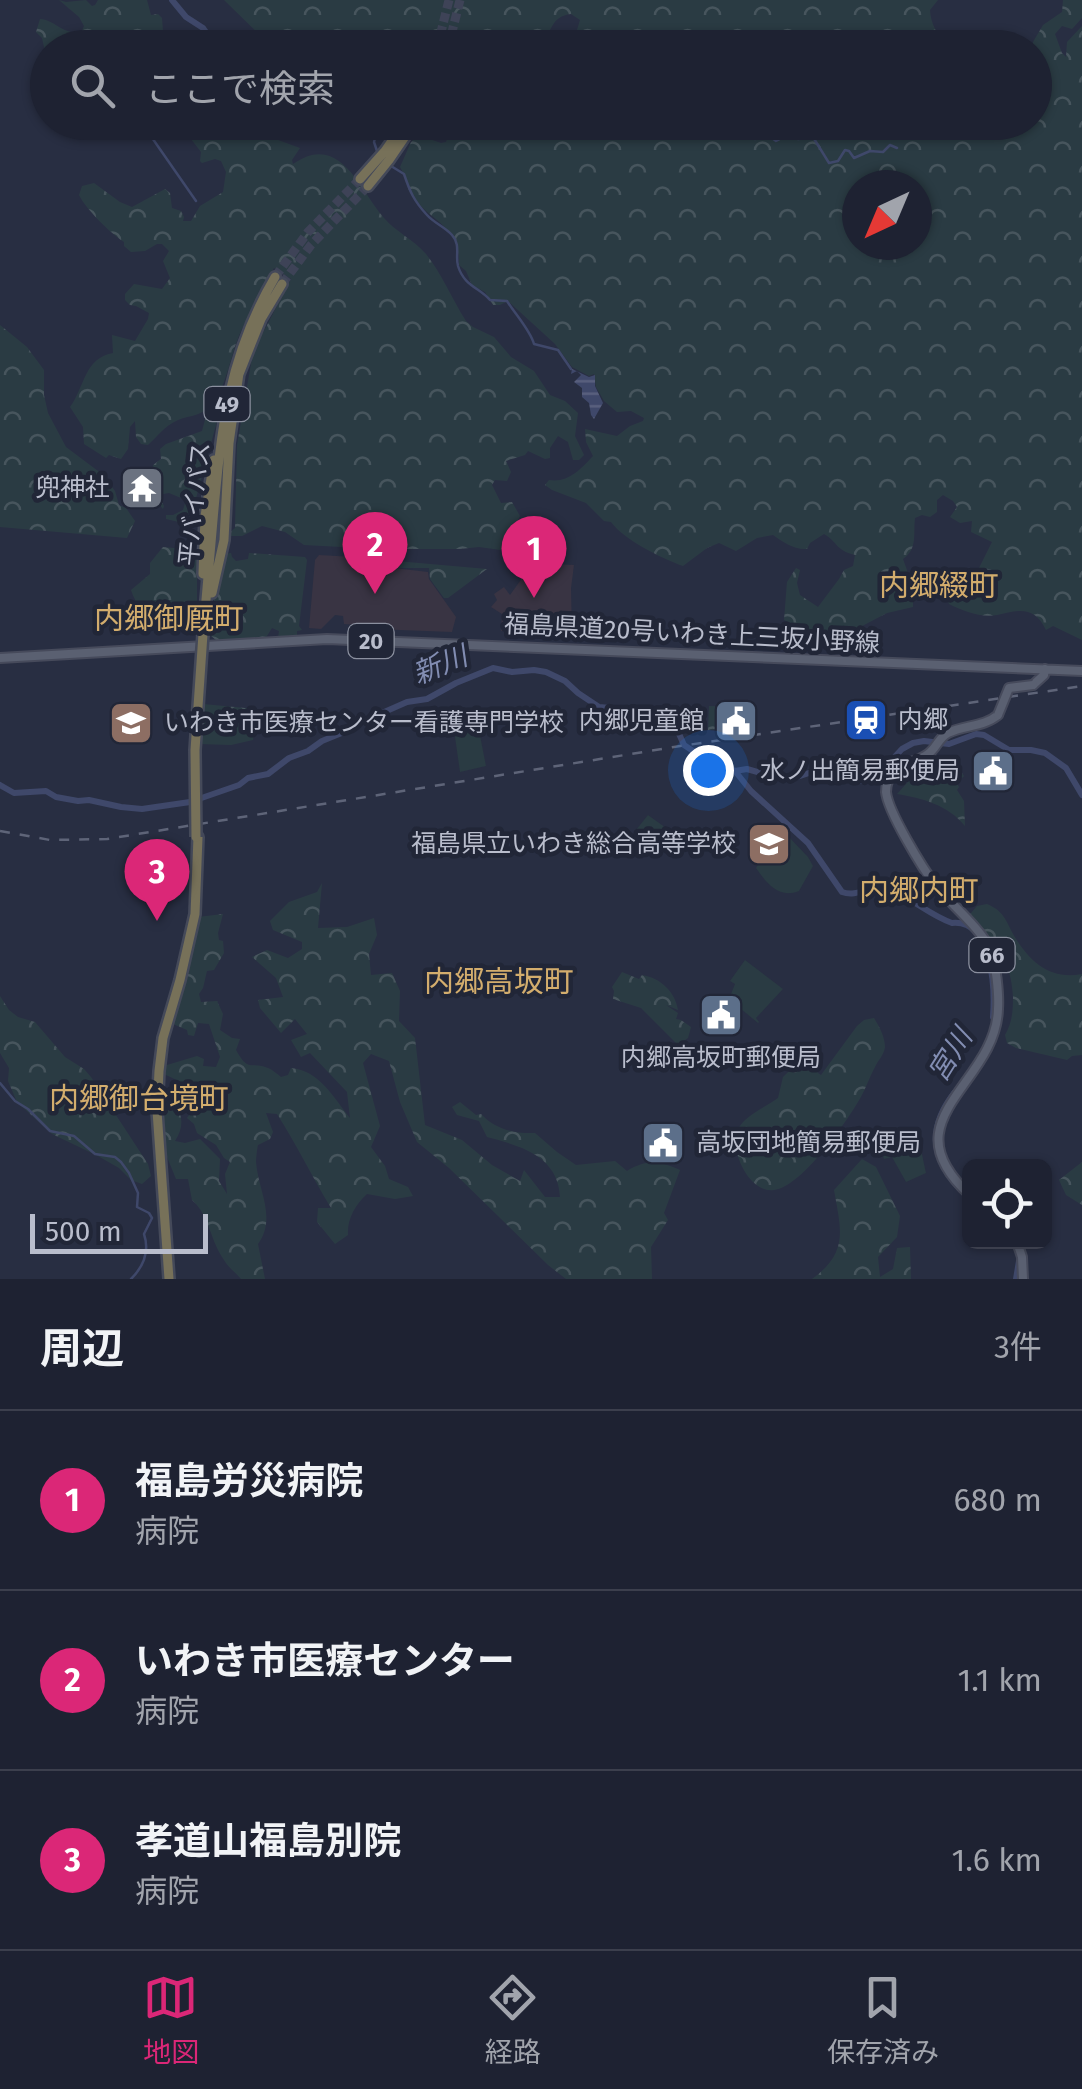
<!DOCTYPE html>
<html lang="ja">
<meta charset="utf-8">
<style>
body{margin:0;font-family:"Fira Sans","Noto Sans JP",sans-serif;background:#262a3a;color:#f1f3f6}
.controls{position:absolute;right:30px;bottom:30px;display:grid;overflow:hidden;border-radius:15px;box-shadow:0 2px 8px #0004}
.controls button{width:90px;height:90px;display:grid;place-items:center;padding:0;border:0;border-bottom:2px solid #3c3f4d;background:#1e2232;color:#f1f3f6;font:50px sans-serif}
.compass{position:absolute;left:842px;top:170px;width:90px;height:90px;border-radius:50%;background:#1e2232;box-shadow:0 2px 8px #0004;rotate:224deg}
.scale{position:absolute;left:30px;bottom:25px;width:178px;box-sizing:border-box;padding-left:10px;border:5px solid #b9bdcc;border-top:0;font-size:28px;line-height:35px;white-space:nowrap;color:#b9bdcc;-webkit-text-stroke:8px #212637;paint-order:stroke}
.you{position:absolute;left:708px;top:770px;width:35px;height:35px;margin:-25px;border:8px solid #fff;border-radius:50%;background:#1a73e8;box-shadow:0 0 0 15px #1a73e833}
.badge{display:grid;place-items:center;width:65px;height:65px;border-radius:50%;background:#db2777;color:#fff;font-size:32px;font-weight:700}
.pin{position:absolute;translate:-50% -82px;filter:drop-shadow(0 2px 5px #0008)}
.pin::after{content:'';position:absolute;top:52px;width:35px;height:30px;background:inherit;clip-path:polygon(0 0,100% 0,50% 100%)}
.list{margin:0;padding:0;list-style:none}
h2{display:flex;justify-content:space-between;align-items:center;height:130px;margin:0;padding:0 40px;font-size:42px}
h2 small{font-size:32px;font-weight:400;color:#a1a4ac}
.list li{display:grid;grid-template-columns:65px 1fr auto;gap:30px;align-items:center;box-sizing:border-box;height:180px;padding:0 40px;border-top:2px solid #3c3f4d}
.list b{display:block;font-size:38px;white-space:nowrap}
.list p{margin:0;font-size:32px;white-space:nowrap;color:#a1a4ac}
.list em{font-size:32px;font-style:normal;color:#a1a4ac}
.icon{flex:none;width:55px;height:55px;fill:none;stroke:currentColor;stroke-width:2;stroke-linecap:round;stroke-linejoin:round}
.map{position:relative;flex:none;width:1082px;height:1279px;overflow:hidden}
.search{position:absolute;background:#1e2232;box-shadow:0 2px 8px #0004;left:30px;right:30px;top:30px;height:110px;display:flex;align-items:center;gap:25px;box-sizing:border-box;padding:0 35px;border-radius:55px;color:#a1a4ac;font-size:38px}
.sheet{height:670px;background:#1e2232}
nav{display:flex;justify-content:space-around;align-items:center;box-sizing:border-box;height:140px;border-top:2px solid #3c3f4d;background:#1e2232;font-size:28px;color:#a1a4ac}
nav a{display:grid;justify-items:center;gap:5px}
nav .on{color:#db2777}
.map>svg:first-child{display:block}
</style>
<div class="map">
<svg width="1082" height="1279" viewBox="0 0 1082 1279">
<defs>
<pattern id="forest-crowns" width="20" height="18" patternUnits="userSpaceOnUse" patternTransform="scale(2.5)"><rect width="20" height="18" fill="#2a3b43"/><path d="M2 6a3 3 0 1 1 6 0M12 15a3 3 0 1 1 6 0" fill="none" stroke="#47555d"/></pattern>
<pattern id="water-rules" width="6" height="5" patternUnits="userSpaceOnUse" patternTransform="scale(2.5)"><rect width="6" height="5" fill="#3f486a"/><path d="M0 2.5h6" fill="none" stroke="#59607e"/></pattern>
</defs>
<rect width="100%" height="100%" fill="#282e42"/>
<!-- medical -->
<path fill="#393443" d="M 319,555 L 372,558 L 386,567 L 428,572 L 429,579 L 456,617 L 452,632 L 374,629 L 373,626 L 344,624 L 343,616 L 335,615 L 321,629 L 309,628 L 315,560 Z
M 533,563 L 574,565 L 571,588 L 572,634 L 501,631 L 502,614 L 491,607 L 497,600 L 494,594 L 504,587 L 510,595 Z"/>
<!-- green -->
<path fill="#2a3b43" d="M 476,715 L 486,766 L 460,772 L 454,730 L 473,727 L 472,716 Z
M 648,815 L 680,838 L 676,843 L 671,842 L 667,847 L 652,842 L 636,830 Z
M 787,835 L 808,857 L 813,866 L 799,891 C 779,899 767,884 756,868 L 761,859 Z
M 745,960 L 783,989 L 756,1018 L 759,1022 L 758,1023 L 729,999 L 735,984 L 730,981 Z
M 893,1133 L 896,1139 L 912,1133 L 918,1136 L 926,1173 L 906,1182 L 892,1157 L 884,1159 C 881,1151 881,1143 881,1134 Z"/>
<!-- forest -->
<path fill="url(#forest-crowns)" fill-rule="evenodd" d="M 59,0 L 66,2 L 86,0 L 92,6 L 95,5 L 98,0 L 147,0 L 151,15 L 158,14 L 162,18 L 163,31 L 153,40 L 146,40 L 141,47 L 48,48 L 47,60 L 42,38 L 36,32 L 40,19 C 56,20 64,37 82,31 L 84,26 L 79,17 Z
M 224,0 L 938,0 L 930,10 C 931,24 937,39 953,44 C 963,48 976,43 987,47 L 852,47 L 855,44 L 853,39 L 841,34 L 800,42 L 668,39 L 643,47 L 572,47 L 580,20 L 571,14 C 551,16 551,32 542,47 L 277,47 L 269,44 Z
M 1063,0 L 1082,0 L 1082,18 L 1072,29 L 1062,26 L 1055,34 L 1062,53 L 1066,57 L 1067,42 L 1082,26 L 1082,640 L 1053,626 L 1046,630 C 1034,605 1019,610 997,615 C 981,618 963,611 949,604 L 942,581 L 947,572 L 967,578 L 966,585 L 976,591 L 983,590 L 986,582 L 979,568 L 992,542 L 971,532 L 972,521 L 960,523 L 950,517 L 957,507 L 953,501 L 943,495 L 937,500 L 937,512 L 930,517 L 922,515 L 915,518 C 913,534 918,549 903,559 L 913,587 L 913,607 L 887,613 L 845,635 L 795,629 L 793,624 L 784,620 L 787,582 L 796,568 L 800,570 L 797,583 L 800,595 L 818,607 L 839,579 L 844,570 L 853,566 L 855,555 C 835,550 838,542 824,534 L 810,543 L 807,549 C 794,550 783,542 773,535 L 757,538 L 736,551 L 719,543 L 707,548 L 683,566 C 661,558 624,540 611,522 L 604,521 L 586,503 L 552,490 L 545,485 L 549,480 C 568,483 580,470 593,456 L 586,442 L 585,429 L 617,436 L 630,426 L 643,421 L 644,418 L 631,411 L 617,412 L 604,401 L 596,387 L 594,374 L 589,376 L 572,367 L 555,344 L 508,301 L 500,305 L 493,305 L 485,292 L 472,285 L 466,271 L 459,265 C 460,225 432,223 412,196 C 406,187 406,176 400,167 L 411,142 L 418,135 L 441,143 L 446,142 L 450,130 L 444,123 L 1034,122 L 1033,42 L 1043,25 L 1062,12 ZM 857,185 L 917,185 L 917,245 L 857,245 Z
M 170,123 L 265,123 L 278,140 L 300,148 L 292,160 L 293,164 C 340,131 359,189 384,218 C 396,232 413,239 426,254 C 442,274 452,299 466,321 L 473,327 L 494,337 L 511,357 L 534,371 L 550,395 L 565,401 L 578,413 L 575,436 L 584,455 L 579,460 L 573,460 L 568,442 L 558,436 L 550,448 L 550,458 L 545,459 L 528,451 L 525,455 L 506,461 L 511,472 L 507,481 L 495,480 L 492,485 L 501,503 L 512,502 L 520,516 L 501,550 L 479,547 L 460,549 L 380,549 L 304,545 L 285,532 L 262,526 L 242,536 L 229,536 L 228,534 L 235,528 L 237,445 L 253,352 L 291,279 L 274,268 C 263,289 251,309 241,331 C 232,350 225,390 213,404 C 202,416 191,415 178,420 C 164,426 158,436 148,445 L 141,444 L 136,437 L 135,421 L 130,427 L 128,449 L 121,459 L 109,455 L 106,458 L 84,444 L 83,427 L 70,407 C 85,387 84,358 113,353 L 112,335 L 135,341 L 148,319 L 149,313 L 136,306 L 130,305 L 125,300 L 125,294 L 134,284 L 162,289 L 170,278 L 163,261 L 169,251 L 162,244 L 157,244 L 145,251 L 131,252 L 124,246 L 124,242 C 111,234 85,208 79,195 L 82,186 L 94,183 L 120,202 L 132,207 L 165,189 L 170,193 L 172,208 L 181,211 L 184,217 L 183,221 L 191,221 L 200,206 L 223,192 L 226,172 L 221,161 L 215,159 L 202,163 L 200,161 L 201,152 L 191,139 L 181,137 Z
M 0,325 L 27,347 L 44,370 L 44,395 L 48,413 L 66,447 L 102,474 L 115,491 L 119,505 L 126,508 L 135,521 L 127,538 L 0,527 Z
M 213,412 L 219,412 L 219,414 L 192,513 L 192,525 L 166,519 L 166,515 L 173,515 L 183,510 L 186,500 L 169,493 L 163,494 L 160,498 L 164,506 L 163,509 L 149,493 L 149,489 L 156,483 L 152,472 L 153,465 L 161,459 L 160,449 L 166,444 L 202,431 L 206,416 Z
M 163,547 L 195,550 L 197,554 L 197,623 C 170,622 140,620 131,590 L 150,574 L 150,563 Z
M 231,553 L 232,557 L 236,561 L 248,559 L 249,553 L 305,557 L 307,560 L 299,626 L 302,630 L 297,631 L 297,638 L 278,638 L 279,631 L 272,628 L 265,639 L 217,641 L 210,635 L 215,591 L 225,554 Z
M 396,561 L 487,569 L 448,598 L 444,598 L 430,579 L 429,568 L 401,568 L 381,563 Z
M 203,704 L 257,709 L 253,740 L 231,745 L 200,744 L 204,721 L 202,720 Z
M 709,706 L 739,707 L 739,728 L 708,730 Z
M 951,761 L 951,767 L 954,769 L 957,766 L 964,776 L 962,778 L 959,774 L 953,777 L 959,787 L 957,790 L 964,801 L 965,826 C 948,805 922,798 897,794 L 917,772 Z
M 322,883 L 318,928 L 347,927 L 374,918 L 377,935 L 369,954 L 371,975 L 392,973 L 400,991 L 399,1021 L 415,1038 L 425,1125 L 462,1140 L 492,1165 L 520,1181 L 524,1170 L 545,1197 L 560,1197 C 558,1156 521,1146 487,1137 L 479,1121 L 457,1115 L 452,1107 L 460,1102 L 476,1115 L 481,1114 C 495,1129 514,1134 535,1133 L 557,1152 L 576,1165 L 615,1161 L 627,1171 C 647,1159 659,1161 680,1170 L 664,1213 L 668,1220 L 651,1247 L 652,1279 L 566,1279 L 548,1265 L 449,1168 L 417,1142 L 400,1102 L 389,1061 L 371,1054 L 363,1063 L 380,1126 L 371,1147 L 385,1166 L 389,1179 L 408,1187 L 413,1196 L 395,1199 L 367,1194 C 355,1205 347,1219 348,1235 L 335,1244 L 317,1222 L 318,1208 L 331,1208 C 312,1177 297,1145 277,1114 L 266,1113 L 273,1132 L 270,1139 L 258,1145 C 257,1148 256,1160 256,1162 C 258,1190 277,1218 258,1244 L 265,1279 L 241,1279 C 236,1273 228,1267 224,1260 C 210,1241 210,1216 192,1200 L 188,1179 L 176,1179 L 165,1152 L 161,1091 C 180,1103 188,1122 175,1141 L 185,1143 L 200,1139 L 220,1159 L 219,1181 L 227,1194 L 225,1174 L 230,1162 L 224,1158 L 216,1145 L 197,1133 L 194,1124 L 187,1118 C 189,1116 196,1105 196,1102 C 196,1087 173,1078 161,1073 L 162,1061 L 167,1065 L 197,1056 L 204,1059 L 203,1066 L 216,1067 L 220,1057 L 209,1024 L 198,1023 L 194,1036 L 188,1035 L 187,1030 L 173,1024 L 173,1016 L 186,975 L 198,917 L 223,914 L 218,933 L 219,940 L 223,941 L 224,953 L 214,970 L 207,971 L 203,988 L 199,994 L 201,1002 L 217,1001 L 223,1014 L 220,1030 L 232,1038 L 240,1039 L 236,1050 C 249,1073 249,1061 268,1068 C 273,1070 277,1074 281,1077 L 288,1075 L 291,1068 C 319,1070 334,1098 350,1118 L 347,1092 L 310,1053 L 301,1057 L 291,1040 L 307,1034 L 295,1019 L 281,1033 L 260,1008 L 258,1000 L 283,997 L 276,978 L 252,957 L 267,950 L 288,958 L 302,949 L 302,942 L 273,930 L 270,921 L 289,902 L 317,892 Z
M 987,904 C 1006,912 1006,923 1016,939 C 1032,964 1052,980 1082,974 L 1082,1055 L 1072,1056 L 1067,1060 L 1016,1048 L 1007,1043 L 1005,1035 C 1012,1023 1013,1012 1013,997 C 1011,955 994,946 966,919 L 977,906 Z
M 622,972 L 639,979 L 642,975 C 661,978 675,992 678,1010 L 666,1005 L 678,1013 L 676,1019 L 681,1020 L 691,1027 L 688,1038 L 678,1045 L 641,1008 L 613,999 L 614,991 L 612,987 Z
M 0,996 L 9,1010 L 18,1017 L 35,1022 L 65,1057 L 84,1069 L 91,1077 L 148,1164 L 151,1176 L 142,1184 L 131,1180 L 119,1168 L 98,1156 L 52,1134 L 17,1102 L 8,1081 L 9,1068 L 0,1053 Z
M 874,1018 C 879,1026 885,1037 885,1047 C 884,1055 878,1060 875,1067 C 869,1078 865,1091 858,1102 C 844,1125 801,1187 774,1190 C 750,1194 730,1152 737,1132 C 742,1116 765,1108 778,1098 L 783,1077 L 809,1052 L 811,1051 L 818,1073 L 821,1075 L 857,1026 L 864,1020 Z
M 862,1159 L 876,1167 L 900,1216 L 897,1237 L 878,1257 L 880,1277 L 893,1269 L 897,1248 L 910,1247 L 911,1279 L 812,1279 C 849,1252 841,1230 834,1190 Z
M 1082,1162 L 1082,1205 L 1066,1195 L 1059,1180 Z"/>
<!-- water -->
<path fill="url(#water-rules)" d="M 572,369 L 589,377 L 595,375 L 595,386 L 603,403 L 594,419 L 591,415 L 589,403 L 582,397 L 582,388 L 574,382 L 581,375 L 577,371 L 571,374 Z"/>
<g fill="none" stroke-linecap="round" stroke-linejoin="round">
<!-- stream -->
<path stroke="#3f486a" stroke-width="2.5" d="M 377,122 L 378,127 L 374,142 L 378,154
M 726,124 L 741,128 L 755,139 L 764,132 L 776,141 C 786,136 787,131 798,139 L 813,137 L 829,163 L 838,161 L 845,150 L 849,151 L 854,158 L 870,151 L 883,152 L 890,145 L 897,148
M 148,132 L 196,201
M 391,166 L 404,174 C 410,192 414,201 427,215 C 434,223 445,227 452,235 C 461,245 455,255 458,266 C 464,286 480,288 490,300 L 507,301 C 515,314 530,330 534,344 L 558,350 L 571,369
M 135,602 L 153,619 L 149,626
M 0,1083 L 15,1101 L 28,1109 L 50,1131 L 74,1136 L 95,1154 L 115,1157 L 121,1162 L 129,1173 L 138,1193 L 137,1207 L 149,1213 L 152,1218 L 144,1234 C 150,1252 144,1266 131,1279"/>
<!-- river -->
<path stroke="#3f486a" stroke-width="6" d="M 172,0 L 186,17 L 203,28 L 217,48
M 735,771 L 751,791 L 808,843 L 842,892 C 858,898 872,884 888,889 C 911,897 929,915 952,923 C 993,919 995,990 993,1017
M 0,785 L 14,793 L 46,791 L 56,797 L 78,801 L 89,800 L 121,807 L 142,809 L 190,802 L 239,785 L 248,778 L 268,774 L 289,758 L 308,751 L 322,741 L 349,730 L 357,724 L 407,702 L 427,699 L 456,683 L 493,668 L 512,672 L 534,670 L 546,672 L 565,681 L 578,693 L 599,707 L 634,710 L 659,717 L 676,727 L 684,745 L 702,757 L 735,771 L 747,769 L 779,778 L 794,778 L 836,764 L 845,767 L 855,779 L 863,781 L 875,778 L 902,749 L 913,743 L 924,741 L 949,744 L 976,734 L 984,735 L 1009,750 L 1031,750 L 1045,753 L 1066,768 L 1082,795
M 954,1093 C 924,1132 933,1164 967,1196
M 1016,1279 L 1019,1261"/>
<!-- highway-tunnel -->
<path stroke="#3e4357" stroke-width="9" stroke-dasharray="9 4.5" stroke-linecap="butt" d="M 437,48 L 449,0
M 448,48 L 460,0
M 275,277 L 308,232 L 360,179
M 282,284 L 311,245 L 368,186"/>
<!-- major casing -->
<g stroke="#464a5b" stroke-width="12">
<path id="major" d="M 0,658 L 327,639 L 1082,671
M 1033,685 L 1044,675 L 1045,669
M 970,1195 C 886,1119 996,1085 998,1009 C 999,995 996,962 990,949 C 981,929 951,904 936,886 C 923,869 888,812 886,792 C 886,784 889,777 894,772 C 904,762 917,762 928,754 C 936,749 939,737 948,733 C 964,725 984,727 998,715
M 1017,1242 L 1022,1257 L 1023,1279"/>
</g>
<!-- highway casing -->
<g stroke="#444959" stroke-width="14">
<path id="highway" d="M 360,179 L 385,151 L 405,122
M 368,186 L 389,160 L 415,122
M 239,374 L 261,319 L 282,284
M 203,574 L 205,516 L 214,460
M 212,593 L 224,540 L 229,443 L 239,373
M 203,634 C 206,596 210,558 213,520 C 221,430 228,357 275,277
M 169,1279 L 157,1111 L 159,1071 L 163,1038 L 180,980 L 195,914 L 198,837"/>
</g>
<!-- major -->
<use href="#major" stroke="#5a6071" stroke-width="8"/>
<!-- highway -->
<use href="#highway" stroke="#777159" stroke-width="9"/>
<!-- rail -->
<path stroke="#5e6478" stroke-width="2.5" stroke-dasharray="10 10" stroke-linecap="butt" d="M 0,831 L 50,840 L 107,839 L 674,747 L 1082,686"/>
<!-- major-bridge casing -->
<g stroke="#464a5b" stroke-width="12" stroke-linecap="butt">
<path id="major-bridge" d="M 998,715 L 1009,688 L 1033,685"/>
</g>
<!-- highway-bridge casing -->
<g stroke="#444959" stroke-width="14" stroke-linecap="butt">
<path id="highway-bridge" d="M 196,837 L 195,750 L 203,634"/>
</g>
<!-- major-bridge -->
<use href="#major-bridge" stroke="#5a6071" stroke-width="8"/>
<!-- highway-bridge -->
<use href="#highway-bridge" stroke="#777159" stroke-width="9"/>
</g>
<!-- icons -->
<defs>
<g id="temple-square" transform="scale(2.25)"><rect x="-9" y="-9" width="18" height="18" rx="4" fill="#6b7280" stroke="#212637"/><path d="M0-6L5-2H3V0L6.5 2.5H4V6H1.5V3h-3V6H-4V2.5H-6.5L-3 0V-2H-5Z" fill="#fff"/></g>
<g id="station-square" transform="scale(2.25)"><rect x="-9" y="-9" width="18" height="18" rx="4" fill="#1a4fb4" stroke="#212637"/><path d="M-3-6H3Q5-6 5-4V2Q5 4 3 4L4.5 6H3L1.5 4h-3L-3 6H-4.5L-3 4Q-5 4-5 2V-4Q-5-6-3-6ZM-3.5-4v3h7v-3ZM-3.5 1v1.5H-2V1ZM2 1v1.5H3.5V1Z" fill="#fff"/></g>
<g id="civic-square" transform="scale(2.25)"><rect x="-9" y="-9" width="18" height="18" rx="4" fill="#5c6f8a" stroke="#212637"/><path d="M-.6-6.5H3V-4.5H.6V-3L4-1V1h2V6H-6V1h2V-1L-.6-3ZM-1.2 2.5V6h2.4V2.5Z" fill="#fff"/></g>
<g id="university-square" transform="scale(2.25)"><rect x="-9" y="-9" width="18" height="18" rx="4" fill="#8d6e63" stroke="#212637"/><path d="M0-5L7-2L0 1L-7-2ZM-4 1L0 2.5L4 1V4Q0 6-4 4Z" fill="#fff"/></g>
<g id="school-square" transform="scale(2.25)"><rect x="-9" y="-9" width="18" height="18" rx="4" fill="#8d6e63" stroke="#212637"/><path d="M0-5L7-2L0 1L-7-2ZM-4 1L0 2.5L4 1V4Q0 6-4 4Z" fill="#fff"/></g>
</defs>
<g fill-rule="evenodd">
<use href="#temple-square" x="142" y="488"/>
<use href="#station-square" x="866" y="720"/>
<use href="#civic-square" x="736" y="721"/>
<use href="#university-square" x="131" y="723"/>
<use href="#civic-square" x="993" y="771"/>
<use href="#school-square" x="769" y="844"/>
<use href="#civic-square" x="721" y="1015"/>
<use href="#civic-square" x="663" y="1143"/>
</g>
<g text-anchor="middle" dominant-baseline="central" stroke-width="9" stroke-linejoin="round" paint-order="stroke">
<!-- shield labels -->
<g fill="#212637" stroke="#8b909f" stroke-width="2.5">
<rect x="204.5" y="387" width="45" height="34" rx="8"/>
<rect x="348.5" y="624" width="45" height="34" rx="8"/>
<rect x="969.5" y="938" width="45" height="34" rx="8"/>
</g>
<g font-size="22" font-weight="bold" fill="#b9bdcc">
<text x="227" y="404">49</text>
<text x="371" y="641">20</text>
<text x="992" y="955">66</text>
</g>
<!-- poi labels -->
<g font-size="25" fill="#b9bdcc" stroke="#212637" text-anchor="end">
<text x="110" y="488">兜神社</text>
<text x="898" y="720" text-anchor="start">内郷</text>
<text x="704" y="721">内郷児童館</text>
<text x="164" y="723" text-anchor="start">いわき市医療センター看護専門学校</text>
<text x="960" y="771">水ノ出簡易郵便局</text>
<text x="736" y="844">福島県立いわき総合高等学校</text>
<text x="721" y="1058" text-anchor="middle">内郷高坂町郵便局</text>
<text x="696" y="1143" text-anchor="start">高坂団地簡易郵便局</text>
</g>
<!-- street labels -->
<g font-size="25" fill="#b9bdcc" stroke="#212637">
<text transform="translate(195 504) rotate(-84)">平バイパス</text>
<text transform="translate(692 634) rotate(3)">福島県道20号いわき上三坂小野線</text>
</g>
<!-- water labels -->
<g font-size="28" font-style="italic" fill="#828db2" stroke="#212637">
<text transform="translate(440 665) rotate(-22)">新川</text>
<text transform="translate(950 1055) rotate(-58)">宮川</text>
</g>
<!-- quarter labels -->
<g font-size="30" fill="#d3ad6d" stroke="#212637">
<text x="939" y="586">内郷綴町</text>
<text x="169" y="619">内郷御厩町</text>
<text x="919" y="891">内郷内町</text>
<text x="499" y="982">内郷高坂町</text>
<text x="139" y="1099">内郷御台境町</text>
</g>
</g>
</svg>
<div class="controls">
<button><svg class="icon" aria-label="locate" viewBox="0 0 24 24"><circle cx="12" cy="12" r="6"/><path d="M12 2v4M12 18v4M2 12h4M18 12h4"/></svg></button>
</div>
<svg class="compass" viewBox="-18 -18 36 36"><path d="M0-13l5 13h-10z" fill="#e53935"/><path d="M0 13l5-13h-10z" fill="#a1a4ac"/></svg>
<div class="scale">500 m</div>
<div class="you"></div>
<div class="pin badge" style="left:534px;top:598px">1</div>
<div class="pin badge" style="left:375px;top:594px">2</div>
<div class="pin badge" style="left:157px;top:921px">3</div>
<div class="search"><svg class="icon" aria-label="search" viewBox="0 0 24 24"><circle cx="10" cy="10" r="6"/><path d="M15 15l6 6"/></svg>ここで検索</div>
</div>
<section class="sheet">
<h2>周辺<small>3件</small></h2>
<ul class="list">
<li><span class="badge">1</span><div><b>福島労災病院</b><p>病院</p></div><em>680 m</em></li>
<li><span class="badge">2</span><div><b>いわき市医療センター</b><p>病院</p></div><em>1.1 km</em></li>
<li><span class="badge">3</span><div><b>孝道山福島別院</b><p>病院</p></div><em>1.6 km</em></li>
</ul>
</section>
<nav>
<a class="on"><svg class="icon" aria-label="map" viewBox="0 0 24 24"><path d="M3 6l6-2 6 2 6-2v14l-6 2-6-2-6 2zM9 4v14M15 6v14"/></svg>地図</a>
<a><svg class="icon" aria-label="directions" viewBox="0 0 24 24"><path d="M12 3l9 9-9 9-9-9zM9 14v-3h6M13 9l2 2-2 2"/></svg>経路</a>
<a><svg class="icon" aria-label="saved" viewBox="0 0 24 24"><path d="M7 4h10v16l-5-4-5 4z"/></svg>保存済み</a>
</nav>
